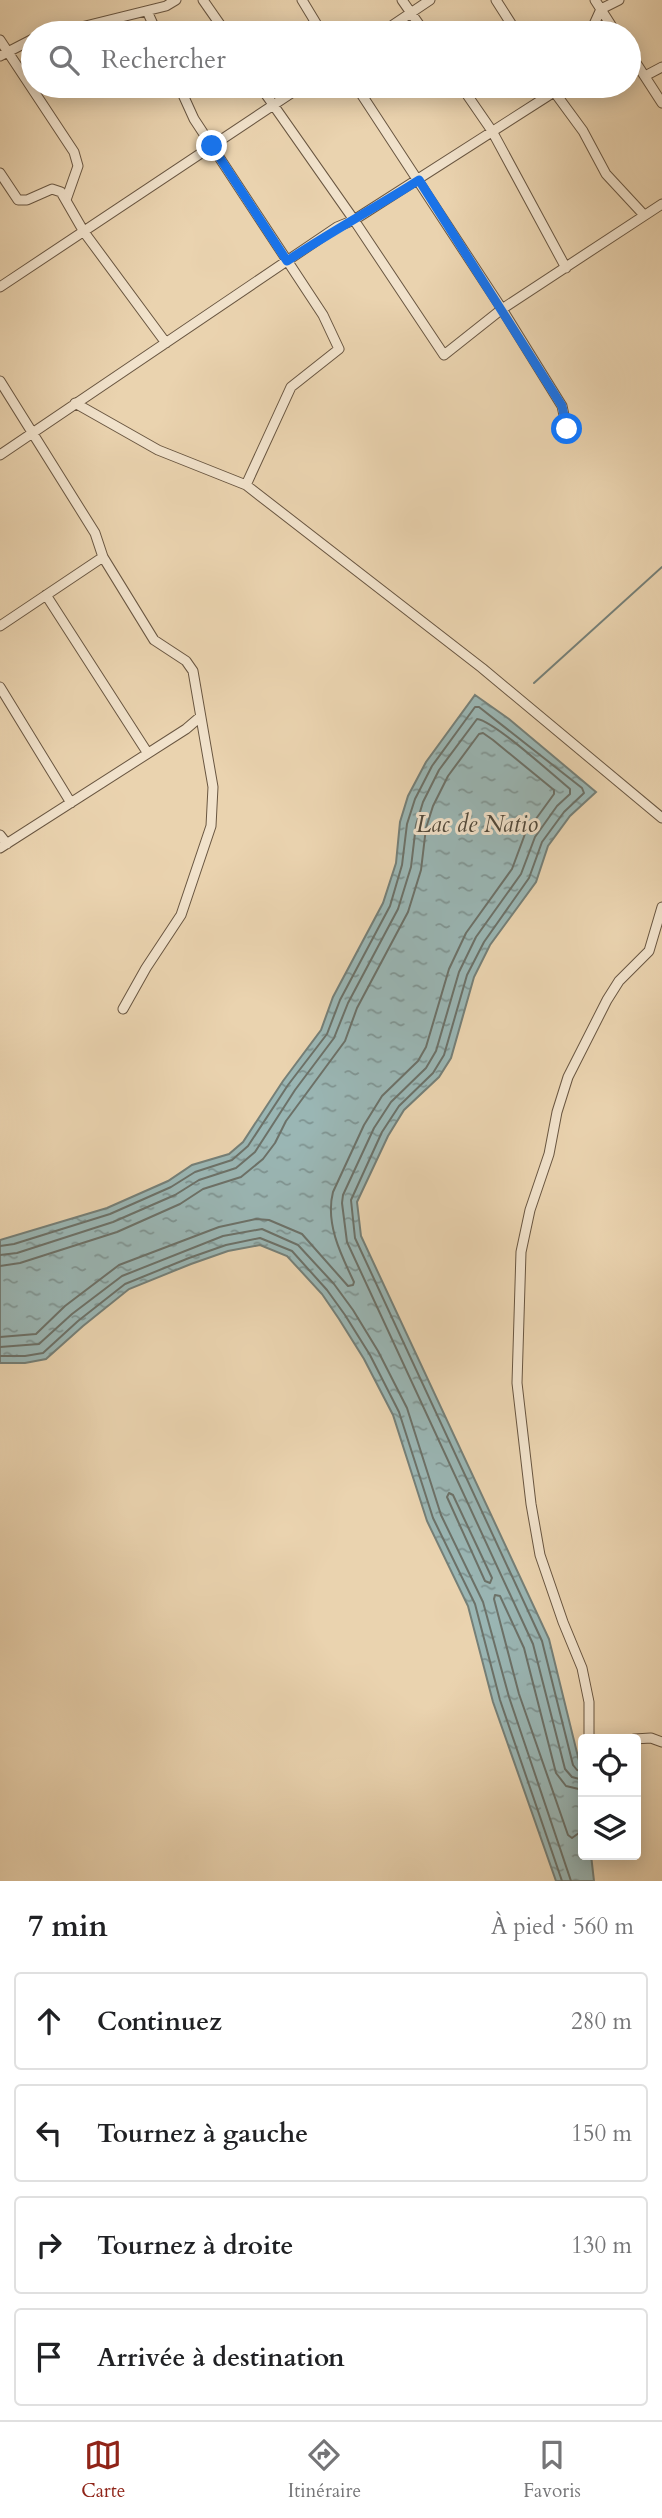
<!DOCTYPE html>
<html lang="fr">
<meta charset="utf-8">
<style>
body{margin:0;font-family:Cardo,serif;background:#f2f2f2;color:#202124}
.controls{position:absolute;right:21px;bottom:21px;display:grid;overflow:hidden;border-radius:7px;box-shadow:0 4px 18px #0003}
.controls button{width:63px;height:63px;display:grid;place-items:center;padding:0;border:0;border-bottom:2px solid #e0e0e0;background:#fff;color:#202124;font:35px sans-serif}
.stop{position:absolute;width:21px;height:21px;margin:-16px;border:5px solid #1a73e8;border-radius:50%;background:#fff}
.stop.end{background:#1a73e8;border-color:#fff;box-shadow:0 2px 7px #0008}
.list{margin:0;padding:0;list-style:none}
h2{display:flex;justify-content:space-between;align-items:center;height:91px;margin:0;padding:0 28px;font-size:30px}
h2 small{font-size:23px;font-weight:400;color:#757577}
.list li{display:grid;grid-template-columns:46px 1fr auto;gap:21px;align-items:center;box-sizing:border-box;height:98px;margin:0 14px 14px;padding:0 14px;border:2px solid #e0e0e0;border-radius:7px}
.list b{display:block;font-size:26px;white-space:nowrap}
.list em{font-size:23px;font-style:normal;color:#757577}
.icon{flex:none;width:38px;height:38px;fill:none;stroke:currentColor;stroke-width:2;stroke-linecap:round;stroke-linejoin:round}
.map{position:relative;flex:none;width:662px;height:1881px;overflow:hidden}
.search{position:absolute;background:#fff;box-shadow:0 4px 18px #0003;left:21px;right:21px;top:21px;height:77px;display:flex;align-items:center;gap:18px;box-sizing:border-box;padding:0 24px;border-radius:38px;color:#757577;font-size:26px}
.sheet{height:539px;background:#fff}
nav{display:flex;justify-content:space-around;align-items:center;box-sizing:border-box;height:98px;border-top:2px solid #e0e0e0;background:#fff;font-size:19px;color:#757577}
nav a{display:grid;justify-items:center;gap:4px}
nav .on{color:#8f2418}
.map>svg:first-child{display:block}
</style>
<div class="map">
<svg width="662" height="1881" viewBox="0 0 662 1881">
<defs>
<pattern id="water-ripples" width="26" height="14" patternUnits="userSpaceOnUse" patternTransform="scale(1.75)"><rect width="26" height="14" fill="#9ab6b4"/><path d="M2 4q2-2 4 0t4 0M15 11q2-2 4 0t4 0" fill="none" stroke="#7f9492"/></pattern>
</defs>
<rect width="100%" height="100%" fill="#ead3af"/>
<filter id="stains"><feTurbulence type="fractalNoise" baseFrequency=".00286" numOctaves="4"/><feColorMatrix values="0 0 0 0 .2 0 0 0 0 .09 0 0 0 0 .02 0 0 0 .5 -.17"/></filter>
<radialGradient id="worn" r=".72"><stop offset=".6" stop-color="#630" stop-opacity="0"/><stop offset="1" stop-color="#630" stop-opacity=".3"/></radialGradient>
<!-- water -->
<path fill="url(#water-ripples)" stroke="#757f77" stroke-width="2" d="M 475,695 L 509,719 L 596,792 L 570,816 L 548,846 L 536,882 L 490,945 L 474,977 L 451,1058 L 439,1077 L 404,1110 L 388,1136 L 357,1202 L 361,1236 L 549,1639 L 583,1777 L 583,1855 L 591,1855 L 594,1881 L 556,1881 L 493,1702 L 468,1606 L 427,1521 L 393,1415 L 364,1359 L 339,1319 L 322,1294 L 287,1256 L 260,1245 L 228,1251 L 191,1264 L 129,1289 L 83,1326 L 46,1359 L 25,1363 L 0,1363 L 0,1240 L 107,1208 L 168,1181 L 192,1165 L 229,1154 L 243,1142 L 283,1081 L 321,1030 L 333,997 L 383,903 L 396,863 L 400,822 L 408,796 L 426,762 Z"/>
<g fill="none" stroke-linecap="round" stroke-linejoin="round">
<!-- shore -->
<path stroke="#6c7168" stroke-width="2" d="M 0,1246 L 14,1244 L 110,1214 L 171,1187 L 195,1172 L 232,1160 L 248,1146 L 288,1085 L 327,1034 L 340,1000 L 390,906 L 402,865 L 407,824 L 415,799 L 432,766 L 475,707 L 479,707 L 582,788 L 584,793 L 564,812 L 542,842 L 529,878 L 484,942 L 467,975 L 444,1055 L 433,1073 L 399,1106 L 382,1132 L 351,1200 L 355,1238 L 542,1641 L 573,1765 L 577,1770 L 583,1771
M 0,1255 L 17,1253 L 113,1222 L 175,1195 L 199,1180 L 236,1168 L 255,1152 L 295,1090 L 334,1038 L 348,1003 L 398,909 L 411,867 L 416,825 L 423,802 L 439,770 L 477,719 C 494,721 553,775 570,789 L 570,794 L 557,806 L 535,837 L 521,874 L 476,937 L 459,972 L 436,1051 L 426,1068 L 391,1102 L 374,1128 L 343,1195 L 342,1203 L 347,1242 L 533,1644 L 565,1769 L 572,1777 L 583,1780
M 0,1266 L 20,1263 L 117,1232 L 180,1204 L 203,1189 L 241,1177 L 263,1159 L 275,1143 L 286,1121 L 345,1041 L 357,1008 L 408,912 L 421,870 L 426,828 L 433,806 L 448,776 L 479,734 L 483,733 L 493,740 L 554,790 L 554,794 L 525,834 L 512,869 L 466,933 L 449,969 L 426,1047 L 418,1061 L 382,1096 L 364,1125 L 333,1192 C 325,1223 341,1255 354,1282 L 353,1285 L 348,1286 L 302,1234 L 269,1220 L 256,1219 L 219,1227 L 119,1265 L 65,1306 L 36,1334 L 0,1337
M 0,1347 L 39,1344 L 72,1314 L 122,1276 L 223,1236 L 262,1229 L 298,1245 L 334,1284 L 353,1310 L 378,1351 L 407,1408 L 441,1515 L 483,1602 L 509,1697 L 571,1881
M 0,1356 L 25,1356 L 43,1353 L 78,1321 L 125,1284 L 189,1258 L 226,1245 L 260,1238 L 292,1251 L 327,1290 L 345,1315 L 370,1355 L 399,1412 L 433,1518 L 475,1604 L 500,1700 L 562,1881
M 449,1493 L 453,1495 L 492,1578 L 490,1583 L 485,1581 L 447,1497 Z
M 583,1790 L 566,1786 L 556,1773 L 524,1648 L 500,1596 L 495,1595 L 494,1599 L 519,1694 L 568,1835 L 572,1838 L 583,1830"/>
<!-- stream -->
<path stroke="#757f77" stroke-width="2" d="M 534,683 L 662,567"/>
<!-- minor casing -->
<g stroke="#695641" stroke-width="11">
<path id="minor" d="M 203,0 L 226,33
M 302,0 L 322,33
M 402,0 L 425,33
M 496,0 L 517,33
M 595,0 L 616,33
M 147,11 L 157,33
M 57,33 L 166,6 L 176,0
M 381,33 L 430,0
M 590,33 L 601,9 L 619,0
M 0,40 L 74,152 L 78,166 L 66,200
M 629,52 L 662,103
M 0,56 L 33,39
M 645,76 L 662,67
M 179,86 L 194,119 L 323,315 L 339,349 L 291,387 L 246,485
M 260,86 L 354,220 L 444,355 L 502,309 L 662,204
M 356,86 L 502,309 L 562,406 L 567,429
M 461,86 L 492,131 L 566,268
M 550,86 L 583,131 L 606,174 L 644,215
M 0,173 L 18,200 L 27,200 L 52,189 L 61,192 L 84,232 L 166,343
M 0,287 L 302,86
M 0,381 L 95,533 L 103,557 L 154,640 L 186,661 L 193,671 L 213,787 L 211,826 L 181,915 L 146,968 L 123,1009
M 75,403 L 158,450 L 246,485 L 482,668 L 662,818
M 0,455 L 337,227 L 354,220 L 554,92 L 558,86
M 46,595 L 147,752
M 0,626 L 103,557
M 0,687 L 71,803
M 0,835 L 7,844
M 0,848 L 186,729 L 200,717
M 589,1739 L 589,1702 L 582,1668 L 563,1622 L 540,1555 L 531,1504 L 517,1383 L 521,1252 L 530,1210 L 549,1154 L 557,1112 L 568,1077 L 607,1000 L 619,981 L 649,951 L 662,907
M 634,1739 L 651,1738 L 662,1742"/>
</g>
<!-- minor -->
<use href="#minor" stroke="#f1e2cb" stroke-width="9"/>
</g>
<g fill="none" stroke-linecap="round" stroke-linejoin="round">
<!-- route -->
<path stroke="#1a73e8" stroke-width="9" d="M 212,146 L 287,261 C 330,232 375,208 419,180 L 562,406 L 567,429"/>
</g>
<g text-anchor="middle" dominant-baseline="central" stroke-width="6" stroke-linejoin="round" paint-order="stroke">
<!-- water labels -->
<g font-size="24" font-style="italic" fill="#50483a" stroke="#f1e2cb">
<text x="477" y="824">Lac de Natio</text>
</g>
</g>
<rect width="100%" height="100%" filter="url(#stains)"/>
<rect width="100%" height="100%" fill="url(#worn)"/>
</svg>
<div class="controls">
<button><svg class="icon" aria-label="locate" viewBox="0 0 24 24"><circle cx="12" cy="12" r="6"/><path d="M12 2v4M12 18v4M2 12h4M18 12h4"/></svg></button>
<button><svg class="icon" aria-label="layers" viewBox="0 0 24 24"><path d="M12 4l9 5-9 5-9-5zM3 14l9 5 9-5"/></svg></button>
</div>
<div class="stop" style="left:567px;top:429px"></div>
<div class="stop end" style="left:212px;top:146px"></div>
<div class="search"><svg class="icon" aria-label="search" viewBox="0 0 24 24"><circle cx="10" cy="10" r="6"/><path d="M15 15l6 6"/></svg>Rechercher</div>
</div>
<section class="sheet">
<h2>7 min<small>À pied · 560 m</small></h2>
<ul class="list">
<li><svg class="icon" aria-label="ahead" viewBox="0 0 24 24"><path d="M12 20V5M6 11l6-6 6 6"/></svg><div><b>Continuez</b></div><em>280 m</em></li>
<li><svg class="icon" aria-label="left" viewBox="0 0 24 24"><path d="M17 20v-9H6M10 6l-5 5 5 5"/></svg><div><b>Tournez à gauche</b></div><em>150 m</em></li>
<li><svg class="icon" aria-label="right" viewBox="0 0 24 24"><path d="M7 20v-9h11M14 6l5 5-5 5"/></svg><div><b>Tournez à droite</b></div><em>130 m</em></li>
<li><svg class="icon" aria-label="arrive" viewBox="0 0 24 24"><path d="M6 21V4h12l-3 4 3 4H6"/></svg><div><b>Arrivée à destination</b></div></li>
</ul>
</section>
<nav>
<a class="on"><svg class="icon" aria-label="map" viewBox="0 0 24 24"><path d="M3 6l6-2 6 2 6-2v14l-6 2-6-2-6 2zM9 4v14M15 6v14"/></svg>Carte</a>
<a><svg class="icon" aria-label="directions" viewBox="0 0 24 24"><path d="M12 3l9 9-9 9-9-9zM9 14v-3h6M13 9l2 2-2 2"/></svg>Itinéraire</a>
<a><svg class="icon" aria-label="saved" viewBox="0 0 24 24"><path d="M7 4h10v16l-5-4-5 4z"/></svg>Favoris</a>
</nav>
